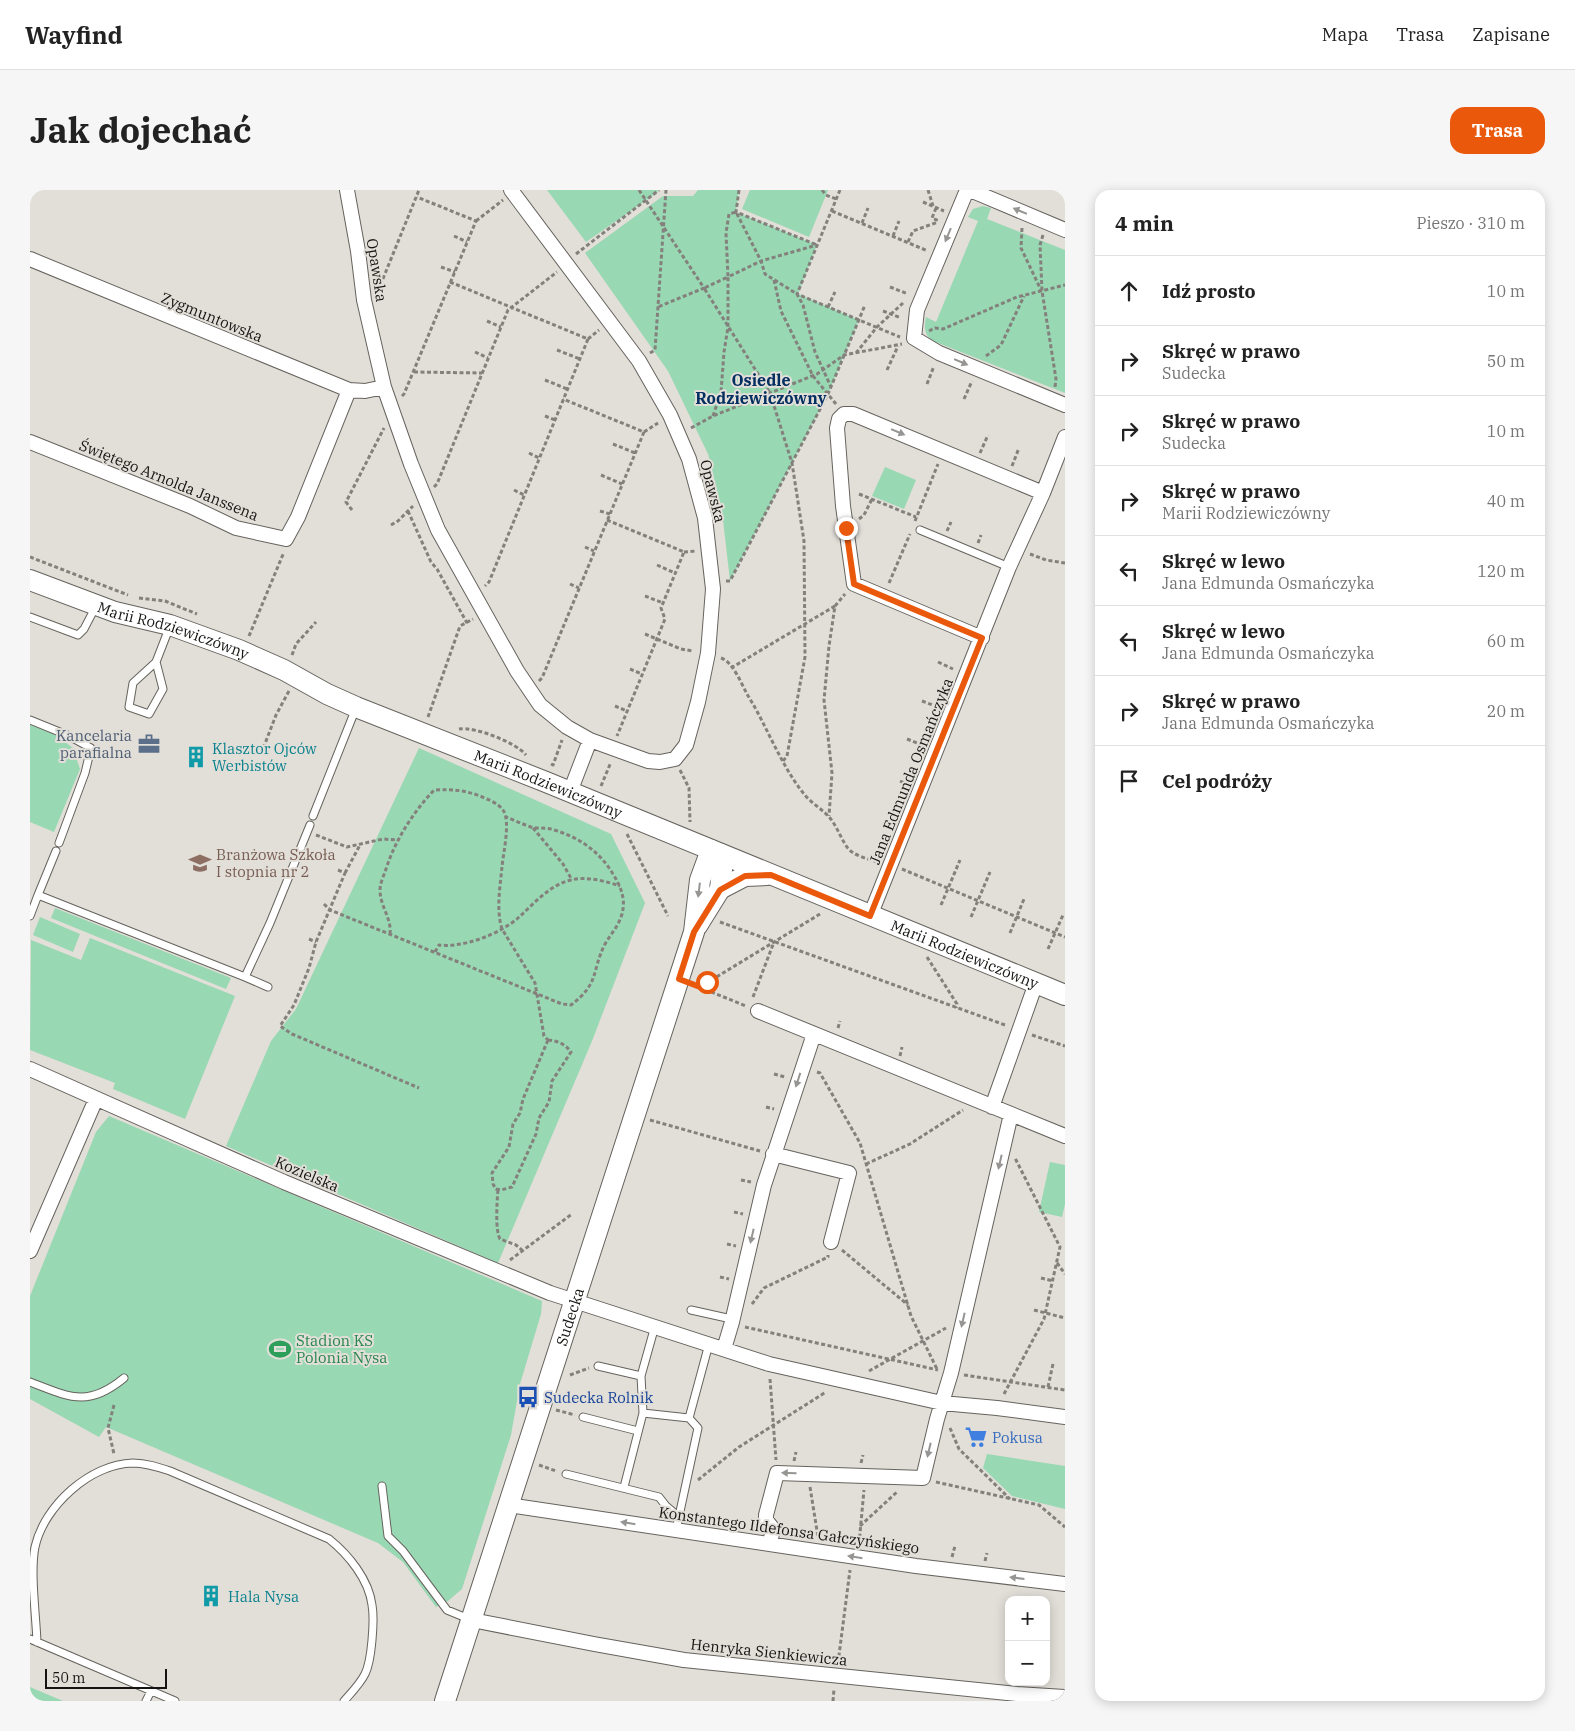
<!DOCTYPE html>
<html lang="pl">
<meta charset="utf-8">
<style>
body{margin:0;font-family:"IBM Plex Serif",serif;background:#f6f6f6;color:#222}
.controls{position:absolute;right:15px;bottom:15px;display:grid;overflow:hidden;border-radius:10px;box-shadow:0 2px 12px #0003}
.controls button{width:45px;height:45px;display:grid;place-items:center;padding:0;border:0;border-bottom:1px solid #e0e0e0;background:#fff;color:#222;font:25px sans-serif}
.scale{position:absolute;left:15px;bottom:12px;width:122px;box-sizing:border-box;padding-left:5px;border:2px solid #151412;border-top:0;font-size:14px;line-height:18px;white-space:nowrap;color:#151412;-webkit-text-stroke:4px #e2ded8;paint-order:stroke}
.stop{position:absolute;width:15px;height:15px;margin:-11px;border:4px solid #ea580c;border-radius:50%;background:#fff}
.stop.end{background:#ea580c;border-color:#fff;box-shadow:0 1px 5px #0008}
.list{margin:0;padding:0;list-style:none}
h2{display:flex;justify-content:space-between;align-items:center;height:65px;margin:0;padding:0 20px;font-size:21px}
h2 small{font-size:16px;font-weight:400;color:#767676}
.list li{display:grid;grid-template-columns:32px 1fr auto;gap:15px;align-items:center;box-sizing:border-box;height:70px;padding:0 20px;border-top:1px solid #e0e0e0}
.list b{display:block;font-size:19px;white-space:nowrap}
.list p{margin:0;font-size:16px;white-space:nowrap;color:#767676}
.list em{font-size:16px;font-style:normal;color:#767676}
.icon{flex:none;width:28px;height:28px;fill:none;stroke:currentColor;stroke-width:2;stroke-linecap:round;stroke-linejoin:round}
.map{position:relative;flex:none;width:1035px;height:1511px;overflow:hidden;border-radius:15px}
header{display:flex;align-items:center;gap:30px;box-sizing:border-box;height:70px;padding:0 25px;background:#fff;border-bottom:1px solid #e0e0e0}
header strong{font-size:24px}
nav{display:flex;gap:28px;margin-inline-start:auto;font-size:18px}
.intro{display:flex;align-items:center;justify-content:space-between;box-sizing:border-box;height:120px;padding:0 30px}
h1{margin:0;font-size:35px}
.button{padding:12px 22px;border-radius:15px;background:#ea580c;color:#fff;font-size:18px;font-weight:700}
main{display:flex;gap:30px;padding:0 30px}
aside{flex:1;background:#fff;border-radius:15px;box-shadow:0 2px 12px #0003}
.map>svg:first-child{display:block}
</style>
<header>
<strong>Wayfind</strong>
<nav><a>Mapa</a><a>Trasa</a><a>Zapisane</a></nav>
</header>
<div class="intro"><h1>Jak dojechać</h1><a class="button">Trasa</a></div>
<main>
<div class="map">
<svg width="1035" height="1511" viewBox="0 0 1035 1511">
<rect width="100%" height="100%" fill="#e2ded8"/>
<!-- green -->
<path fill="#98d8b3" d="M 517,0 L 627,0 L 628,2 L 556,52 Z
M 668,0 L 709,0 L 706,22 L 787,55 L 768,104 L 829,130 L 798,204 L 700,391 L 692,321 L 678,264 L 638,181 L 555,63 L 633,6 L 663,6 Z
M 720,0 L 798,0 L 779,47 L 712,19 Z
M 953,16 L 961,18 L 957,29 L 1035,60 L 1035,203 L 903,151 C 894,145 894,137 896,127 L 906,132 L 948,31 L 938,27 L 943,19 Z
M 855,277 L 886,290 L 874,319 L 842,306 Z
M 0,534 L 24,544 L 43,558 L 50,579 L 24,642 L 0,632 Z
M 389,558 L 581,644 L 615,713 L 562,851 L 468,1073 L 196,956 L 241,851 L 266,819 Z
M 25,718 L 201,788 L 196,799 L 21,728 Z
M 10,727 L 50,744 L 43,762 L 3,745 Z
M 60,748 L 205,806 L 155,929 L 83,899 L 85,893 L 0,860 L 1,750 L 51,770 Z
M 79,926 L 512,1111 L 511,1124 L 490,1194 L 481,1245 L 432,1399 L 418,1411 L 406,1417 L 373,1372 L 348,1353 L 76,1237 L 69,1247 L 0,1209 L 0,1106 L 66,942 Z
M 1020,972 L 1035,975 L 1035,1014 L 1032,1027 L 1009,1022 Z
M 957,1264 L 1035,1276 L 1035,1319 L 982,1306 L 953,1278 Z
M 0,1497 L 33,1511 L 0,1511 Z"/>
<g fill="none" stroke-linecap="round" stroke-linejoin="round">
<!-- lane casing -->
<g stroke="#66635e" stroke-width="9">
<path id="lane" d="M 890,340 L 979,377
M 0,427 L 48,445 L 54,439 L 66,416
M 126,472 L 133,499 L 119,524 L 99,517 L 103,493 L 126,472 L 140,436
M 0,530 L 37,545 L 61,558 L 55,583 L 29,653
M 283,626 L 326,518
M 26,661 L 8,705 L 215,787 L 240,733 L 280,635
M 0,726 L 8,705
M 215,787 L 238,797
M 661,1120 L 697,1128 L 702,1132
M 568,1176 L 611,1186 L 625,1136
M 611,1186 L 613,1223
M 0,1192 C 39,1207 58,1218 94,1188
M 553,1227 L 608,1241
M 536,1284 L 629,1307 L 636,1316 L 649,1327
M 352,1296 L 358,1346 L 373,1361 L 417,1420 L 439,1429
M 594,1297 L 613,1223 L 659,1228
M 646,1340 L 668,1238 L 659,1228 L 679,1154
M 0,1449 L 145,1511
M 7,1452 C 6,1425 0,1382 5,1357 C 14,1316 60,1274 103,1273 C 116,1273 128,1277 140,1281 L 299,1349 C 319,1365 339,1390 342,1415 C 344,1426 343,1439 342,1450 C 341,1461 340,1474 335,1484 C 330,1494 322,1502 314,1511
M 116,1511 L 121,1501"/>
</g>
<!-- street casing -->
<g stroke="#66635e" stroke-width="16">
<path id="street" d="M 317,0 L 328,61 L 334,110 L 354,197 L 381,274 L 408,340 L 487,481 L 510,515 L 537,537 L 560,550 L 618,571 L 630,572 L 645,569 L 656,555 L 668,512 L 678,463 L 683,399 L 675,328 L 659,269 L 640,225 L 609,171 L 481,0
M 937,0 L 887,120 L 884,148 L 909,163 L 1035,215
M 940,0 L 1035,40
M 0,69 L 319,200 L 335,201 L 354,197
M 0,252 L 160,316 L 206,338 L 256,349 L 268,327 L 319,200
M 952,448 L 824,394 L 813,316 L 807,238 L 809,229 L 814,224 L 823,224 L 1013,303
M 540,602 L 560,550
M 840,726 L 979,377 L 1013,303 L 1035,247
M 728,821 L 1035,946
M 0,879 L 254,992 L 520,1103 L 739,1174 L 912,1213 L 967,1218 L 1035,1227
M 962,917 L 1006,793
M 743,964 L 819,983 L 801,1052
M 0,1061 L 66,909
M 694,1159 L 702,1132 L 734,995 L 784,844
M 478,1315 L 886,1376 L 1035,1394
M 740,1353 L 743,1339 L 736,1330 L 736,1325 L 747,1283 L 893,1288 L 907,1229 L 921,1183 L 981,924
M 442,1430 L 564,1454 L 654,1470 L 987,1504 L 1035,1507"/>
</g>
<!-- secondary casing -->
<g stroke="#66635e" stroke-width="22">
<g id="secondary">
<path id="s1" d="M 0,390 L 85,422 L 140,435 L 209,460 L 254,480 L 297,504 L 326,517 L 516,592 L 1035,805"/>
<path d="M 690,699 L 715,686 L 737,685"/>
<path d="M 667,736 L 690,699 L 692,680 L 691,664"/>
<path id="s2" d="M 415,1511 L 664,742 L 670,690 L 681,660"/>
</g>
</g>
<!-- path -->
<path stroke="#84817d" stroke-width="3" stroke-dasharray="4 2.5" stroke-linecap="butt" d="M 609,0 L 674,98 L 628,117
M 709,0 L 706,22 L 787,55
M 792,0 L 796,5 L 806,9
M 810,0 L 767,104 L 870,147
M 898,0 L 903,16
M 893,12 L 914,21
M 906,18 L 902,28 L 909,31
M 802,21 L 898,61
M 446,31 L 473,10
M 832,33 L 838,18
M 992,38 L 991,58 L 1011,100
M 1013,45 L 1010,55 L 1012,101 L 1026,189 L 1025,197
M 424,46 L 437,52
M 863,46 L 869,31
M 878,52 L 883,41 L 908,32
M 546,64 L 629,0
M 411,77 L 425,82
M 744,90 L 751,121 L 783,186 L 806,214
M 420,92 L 558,149 L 459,392 L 455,396
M 860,97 L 878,104
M 348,101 L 389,0
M 798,117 L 805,102
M 853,121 L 871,128
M 457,131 L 471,137
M 899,141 L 905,138 L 913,139 L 987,107 L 1035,95
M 558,149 L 569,140
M 527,160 L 550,169
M 445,162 L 458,168
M 620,163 L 625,160 L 636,0
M 826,163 L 847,137 L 873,113
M 956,166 L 971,155 L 994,106
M 857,180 L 868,156
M 384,182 L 452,183
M 515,190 L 537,199
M 897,194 L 904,176
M 372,206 L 374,204 L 446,31 L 387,7
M 934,209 L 942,191
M 515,226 L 525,230
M 683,226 L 691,202 L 694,162 L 698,137 L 698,87 L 731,71 L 787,55
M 661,238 L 683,226 L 787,184 L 814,165 L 872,154
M 614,242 L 628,233
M 583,254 L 605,263
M 499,263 L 509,268
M 950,263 L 958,245
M 982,276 L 989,258
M 571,285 L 592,294
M 404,297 L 407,294 L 478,120 L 527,82
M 484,300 L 494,305
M 829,304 L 886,327
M 322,320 L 316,312 L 354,238
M 378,321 L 401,372 L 407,379 L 437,433
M 570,321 L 580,324
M 829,329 L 834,325 L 842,309
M 577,330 L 654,362 L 631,418 L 635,429 L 587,546
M 885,331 L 908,274
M 361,335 L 368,331 L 383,316
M 917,341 L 921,332
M 948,353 L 951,345
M 555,357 L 564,361
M 654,362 L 666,361
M 1000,364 L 1016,370 L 1035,373
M 0,367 L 98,405
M 627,375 L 645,383
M 696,391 L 700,391 L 798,204 L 835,115
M 859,393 L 880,344
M 540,394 L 549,398
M 615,406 L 633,413
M 109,408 L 135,411 L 167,424
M 805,416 L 815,404
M 615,444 L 651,459 L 663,461
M 219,446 L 254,362
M 262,465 L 266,454 L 286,432
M 691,468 C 703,472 711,493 717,504 C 737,536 750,574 774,604 C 781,613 792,619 799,627 C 807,636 810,647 817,657 C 822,665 838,669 847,672
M 908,472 L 923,479
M 701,478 L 805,416 L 799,456 L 794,510 L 802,583 L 799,626
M 600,479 L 612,484
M 509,491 L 512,488 L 614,242 L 533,209
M 892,511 L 908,517
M 585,516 L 597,521
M 398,527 L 430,436 L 443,429
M 429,539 C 444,536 487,553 496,565
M 877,549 L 892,555
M 231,564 L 246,525 L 259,501
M 753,571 L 757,566 L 775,467 L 774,351 L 762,273 L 740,203 L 674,98 L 698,87 L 696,43 L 699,24 L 706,22 L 731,71 L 735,84 L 767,104 L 773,115 L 785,162 L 801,197
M 521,574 L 523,575 L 532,550
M 650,580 L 659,598 L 660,632
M 870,591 L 879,595
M 571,596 L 581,572
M 857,623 L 866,627
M 503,638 L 533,674 L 542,690
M 597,644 L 638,726
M 286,645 L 317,657 L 353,649 L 367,650
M 872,679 L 1035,747
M 308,680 L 315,683 L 286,752 L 279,778 L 264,815 L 250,836 L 262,844 L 389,898
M 315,683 L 330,655
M 294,714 L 300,720 L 532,814 L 541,815 C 570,793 561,782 575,754 C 581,744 589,735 592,724 C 596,709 591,697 583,684 C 570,662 549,647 524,640 C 516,637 508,639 501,637 C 492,634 484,630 476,627
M 911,715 L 930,670
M 941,727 L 960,682
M 690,732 L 975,835
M 980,743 L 994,709
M 360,744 C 362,729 350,716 350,700 C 350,694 353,687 355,682 C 365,650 382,624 404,600 C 421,599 434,600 450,606 C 457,609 468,613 473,620 C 481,631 473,664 472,677 C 470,697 466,720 472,739 L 505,793 L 514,846 L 518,850
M 279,749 L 286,752
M 1018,759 L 1033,725
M 405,762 L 409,755 C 433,758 470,744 488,728 C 504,714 519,695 541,690 C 557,686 575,691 590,696
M 897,767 L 927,814 L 926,818
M 669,797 L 716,816
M 670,797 L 790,724
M 723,807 L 744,752
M 808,838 L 810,831
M 1002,845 L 1035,856
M 518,850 C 528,851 535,854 541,862 L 522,891 L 519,912 L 509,928 L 506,944 L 482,997 L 471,1000 L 466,999 L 463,994 L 462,983 L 479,957 L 483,934 L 490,923 L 493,909 Z
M 870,866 L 872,857
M 787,882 L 790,883 L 830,953 L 881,1126 L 907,1179
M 744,884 L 755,887
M 736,917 L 744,919
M 620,930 L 730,961
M 836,974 L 880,954 L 933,920
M 711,990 L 721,992
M 468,1000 C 467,1010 465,1041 470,1049 L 486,1055 L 493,1061
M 704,1022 L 713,1024
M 697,1054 L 706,1056
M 812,1060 L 878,1115
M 480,1070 L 542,1024
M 1027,1073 L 1035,1084
M 690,1087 L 699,1089
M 1011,1088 L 1023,1091
M 722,1114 L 734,1098 L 798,1067 L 798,1065
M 1004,1120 L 1035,1128
M 715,1137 L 908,1180
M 839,1181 L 916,1138
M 540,1185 L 559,1178
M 934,1185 L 1035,1200
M 740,1189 L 746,1270
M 1018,1197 L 1023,1174
M 974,1204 L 1014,1129 L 1030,1057 L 985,968
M 84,1215 L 78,1238 L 84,1264
M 526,1220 L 545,1225
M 920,1238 L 929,1259 L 980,1309
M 764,1271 L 766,1262
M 831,1273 L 833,1265
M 509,1275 L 526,1281
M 668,1290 L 709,1257 L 796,1202
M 906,1292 L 1009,1315 L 1035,1337
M 780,1297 L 788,1347
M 830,1336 L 867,1302
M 829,1354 L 834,1300
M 922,1367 L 925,1356
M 955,1371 L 957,1363
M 808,1473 L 820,1380
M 803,1511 L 804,1499"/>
<!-- lane -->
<use href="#lane" stroke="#fff" stroke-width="7"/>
<!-- street -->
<use href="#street" stroke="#fff" stroke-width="14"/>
<!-- secondary -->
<use href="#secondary" stroke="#fff" stroke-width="20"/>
</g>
<!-- one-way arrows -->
<defs><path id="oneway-solid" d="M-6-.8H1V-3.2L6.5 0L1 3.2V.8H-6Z" transform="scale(1.25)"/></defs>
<g fill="#969594">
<use href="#oneway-solid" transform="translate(990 21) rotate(-157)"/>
<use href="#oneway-solid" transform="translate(918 45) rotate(113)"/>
<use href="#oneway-solid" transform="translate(931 172) rotate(23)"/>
<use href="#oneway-solid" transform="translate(868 242) rotate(23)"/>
<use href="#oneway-solid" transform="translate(669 700) rotate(97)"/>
<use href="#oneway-solid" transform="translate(768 890) rotate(108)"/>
<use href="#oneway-solid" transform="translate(970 972) rotate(103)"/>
<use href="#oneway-solid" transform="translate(722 1046) rotate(103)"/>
<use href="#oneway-solid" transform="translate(933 1130) rotate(103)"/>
<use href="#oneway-solid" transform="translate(899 1260) rotate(103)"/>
<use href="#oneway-solid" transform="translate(759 1283) rotate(-178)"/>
<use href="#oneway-solid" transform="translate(598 1333) rotate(-171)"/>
<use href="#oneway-solid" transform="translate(825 1367) rotate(-171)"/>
<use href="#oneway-solid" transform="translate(987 1388) rotate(-173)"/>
</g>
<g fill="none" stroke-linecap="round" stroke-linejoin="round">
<!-- route -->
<path stroke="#ea580c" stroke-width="6" d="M 677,792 L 670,797 L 649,789 L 664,742 L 690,700 L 715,686 L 741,685 L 840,726 L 952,448 L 824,394 L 816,338"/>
</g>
<!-- icons -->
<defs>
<g id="office-bare" transform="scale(1.725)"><path d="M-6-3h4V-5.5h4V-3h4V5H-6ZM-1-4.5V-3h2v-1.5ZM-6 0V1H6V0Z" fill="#5c6f8a" stroke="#e2ded8" stroke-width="2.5" paint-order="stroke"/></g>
<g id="building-bare" transform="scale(1.725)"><path d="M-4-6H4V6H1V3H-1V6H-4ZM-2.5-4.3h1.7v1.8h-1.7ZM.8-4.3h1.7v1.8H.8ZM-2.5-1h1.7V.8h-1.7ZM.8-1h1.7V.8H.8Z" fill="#0f9aa8" stroke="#e2ded8" stroke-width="2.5" paint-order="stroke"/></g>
<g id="school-bare" transform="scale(1.725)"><path d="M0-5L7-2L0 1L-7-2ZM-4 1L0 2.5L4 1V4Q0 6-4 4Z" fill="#8d6e63" stroke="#e2ded8" stroke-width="2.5" paint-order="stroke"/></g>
<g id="stadium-bare" transform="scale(1.725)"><path d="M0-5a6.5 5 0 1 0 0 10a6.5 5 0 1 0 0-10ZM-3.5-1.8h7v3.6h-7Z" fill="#2e9e5b" stroke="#e2ded8" stroke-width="2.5" paint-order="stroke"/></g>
<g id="bus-bare" transform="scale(1.725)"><path d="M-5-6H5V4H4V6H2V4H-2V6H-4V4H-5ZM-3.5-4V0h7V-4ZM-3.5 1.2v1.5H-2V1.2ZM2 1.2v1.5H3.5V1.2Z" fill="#1a4fb4" stroke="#e2ded8" stroke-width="2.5" paint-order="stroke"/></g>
<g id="supermarket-bare" transform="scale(1.725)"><path d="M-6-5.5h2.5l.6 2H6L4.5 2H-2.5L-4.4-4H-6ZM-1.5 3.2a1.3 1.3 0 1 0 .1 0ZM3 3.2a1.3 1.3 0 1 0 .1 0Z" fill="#3f7fe0" stroke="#e2ded8" stroke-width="2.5" paint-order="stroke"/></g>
</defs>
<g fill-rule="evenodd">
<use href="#office-bare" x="119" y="554"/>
<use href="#building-bare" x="166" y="567"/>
<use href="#school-bare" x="170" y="673"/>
<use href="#stadium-bare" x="250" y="1159"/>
<use href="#bus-bare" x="498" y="1207"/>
<use href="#supermarket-bare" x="946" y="1247"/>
<use href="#building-bare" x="181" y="1406"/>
</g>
<g text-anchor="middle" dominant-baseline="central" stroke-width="4" stroke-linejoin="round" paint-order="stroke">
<!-- street labels -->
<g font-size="15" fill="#151412" stroke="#e2ded8">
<text transform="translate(347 80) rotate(81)">Opawska</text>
<text transform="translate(182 127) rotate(22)">Zygmuntowska</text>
<text transform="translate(139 290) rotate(22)">Świętego Arnolda Janssena</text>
<text transform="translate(683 301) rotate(76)">Opawska</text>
<text stroke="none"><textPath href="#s1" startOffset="152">Marii Rodziewiczówny</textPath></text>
<text transform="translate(881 581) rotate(-68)">Jana Edmunda Osmańczyka</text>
<text stroke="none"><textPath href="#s1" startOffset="558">Marii Rodziewiczówny</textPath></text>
<text stroke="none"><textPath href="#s1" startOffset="1008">Marii Rodziewiczówny</textPath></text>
<text transform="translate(277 984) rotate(23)">Kozielska</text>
<text stroke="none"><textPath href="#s2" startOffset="404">Sudecka</textPath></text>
<text transform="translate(759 1340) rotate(8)">Konstantego Ildefonsa Gałczyńskiego</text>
<text transform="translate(739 1462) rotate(6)">Henryka Sienkiewicza</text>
</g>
<!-- service labels -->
<g font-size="15" fill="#4e5e75" stroke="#e2ded8" text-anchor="end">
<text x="102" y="545">Kancelaria<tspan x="102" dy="17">parafialna</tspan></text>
</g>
<!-- culture labels -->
<g font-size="15" fill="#0d838f" stroke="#e2ded8" text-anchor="start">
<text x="182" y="558">Klasztor Ojców<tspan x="182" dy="17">Werbistów</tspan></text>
<text x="198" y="1406">Hala Nysa</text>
</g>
<!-- education labels -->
<g font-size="15" fill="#785e54" stroke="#e2ded8" text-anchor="start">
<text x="186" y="664">Branżowa Szkoła<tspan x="186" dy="17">I stopnia nr 2</tspan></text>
</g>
<!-- leisure labels -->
<g font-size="15" fill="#27864d" stroke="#e2ded8" text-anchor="start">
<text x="266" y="1150">Stadion KS<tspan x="266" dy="17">Polonia Nysa</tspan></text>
</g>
<!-- transit labels -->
<g font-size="15" fill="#164399" stroke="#e2ded8" text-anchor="start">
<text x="514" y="1207">Sudecka Rolnik</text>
</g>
<!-- shop labels -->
<g font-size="15" fill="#366cbe" stroke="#e2ded8" text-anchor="start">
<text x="962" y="1247">Pokusa</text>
</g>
<!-- neighbourhood labels -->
<g font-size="16" font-weight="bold" fill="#032e60" stroke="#e2ded8">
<text x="731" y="190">Osiedle<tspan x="731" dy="18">Rodziewiczówny</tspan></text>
</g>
</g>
</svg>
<div class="controls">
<button>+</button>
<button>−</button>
</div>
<div class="scale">50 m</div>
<div class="stop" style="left:677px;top:792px"></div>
<div class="stop end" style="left:816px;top:338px"></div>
</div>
<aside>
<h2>4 min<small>Pieszo · 310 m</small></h2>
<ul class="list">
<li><svg class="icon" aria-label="ahead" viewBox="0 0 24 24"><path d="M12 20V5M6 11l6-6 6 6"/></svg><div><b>Idź prosto</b></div><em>10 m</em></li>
<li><svg class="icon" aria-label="right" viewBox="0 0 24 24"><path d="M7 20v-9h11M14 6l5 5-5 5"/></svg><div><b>Skręć w prawo</b><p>Sudecka</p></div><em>50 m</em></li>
<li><svg class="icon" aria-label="right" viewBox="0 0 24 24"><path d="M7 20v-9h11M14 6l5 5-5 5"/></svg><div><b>Skręć w prawo</b><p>Sudecka</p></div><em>10 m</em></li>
<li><svg class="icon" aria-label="right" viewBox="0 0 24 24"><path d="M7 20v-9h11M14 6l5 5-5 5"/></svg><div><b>Skręć w prawo</b><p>Marii Rodziewiczówny</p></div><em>40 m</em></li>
<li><svg class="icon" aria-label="left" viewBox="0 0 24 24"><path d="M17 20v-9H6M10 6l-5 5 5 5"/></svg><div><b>Skręć w lewo</b><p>Jana Edmunda Osmańczyka</p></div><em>120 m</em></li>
<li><svg class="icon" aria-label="left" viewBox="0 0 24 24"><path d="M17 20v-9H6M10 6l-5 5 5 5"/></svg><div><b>Skręć w lewo</b><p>Jana Edmunda Osmańczyka</p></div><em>60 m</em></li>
<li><svg class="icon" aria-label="right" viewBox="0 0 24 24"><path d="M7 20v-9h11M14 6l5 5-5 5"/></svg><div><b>Skręć w prawo</b><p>Jana Edmunda Osmańczyka</p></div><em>20 m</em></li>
<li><svg class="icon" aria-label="arrive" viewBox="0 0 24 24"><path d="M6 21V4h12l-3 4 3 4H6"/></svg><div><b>Cel podróży</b></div></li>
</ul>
</aside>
</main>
